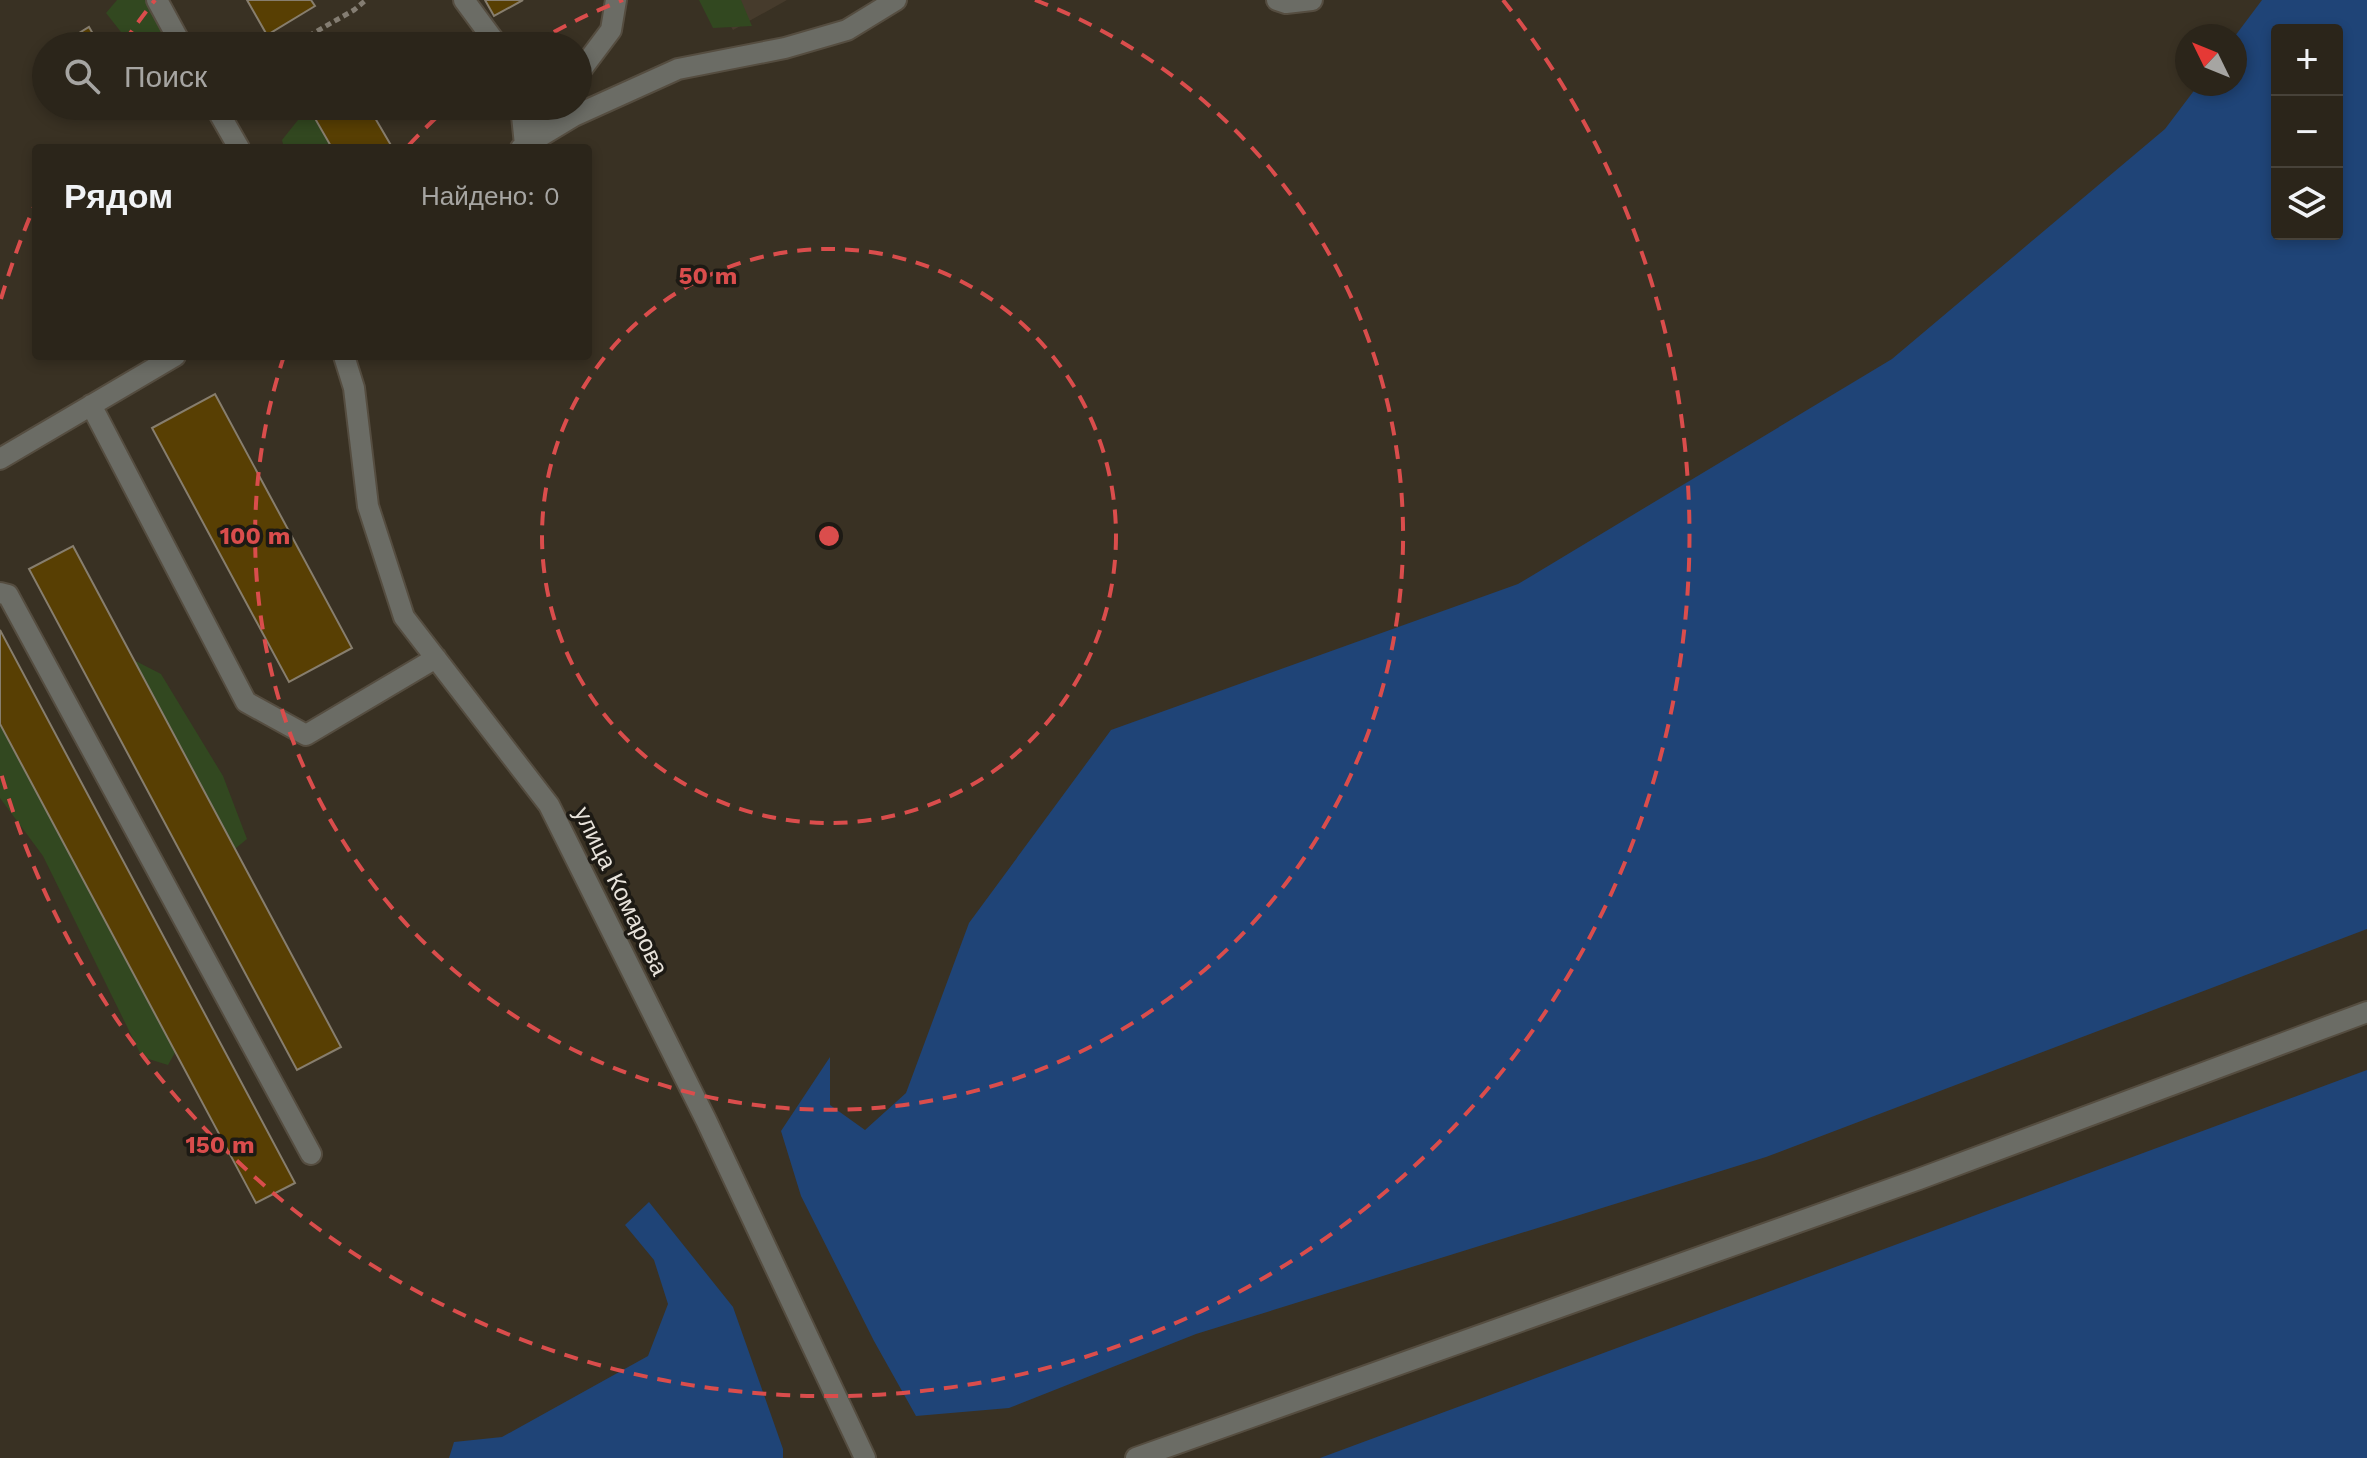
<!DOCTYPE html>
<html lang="ru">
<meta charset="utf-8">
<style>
body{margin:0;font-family:"Work Sans",sans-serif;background:#332d23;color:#f1f3f6}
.controls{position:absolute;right:24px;top:24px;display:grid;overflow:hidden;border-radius:8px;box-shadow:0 4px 12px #0003}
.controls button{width:72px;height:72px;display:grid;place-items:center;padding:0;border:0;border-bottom:2px solid #474239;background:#2b251a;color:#f1f3f6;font:40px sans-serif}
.compass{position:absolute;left:2175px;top:24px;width:72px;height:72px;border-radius:50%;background:#2b251a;box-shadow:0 4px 12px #0003;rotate:313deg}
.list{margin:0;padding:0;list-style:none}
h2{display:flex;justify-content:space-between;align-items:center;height:104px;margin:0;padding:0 32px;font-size:34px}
h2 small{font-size:26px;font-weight:400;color:#a6a5a2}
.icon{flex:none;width:44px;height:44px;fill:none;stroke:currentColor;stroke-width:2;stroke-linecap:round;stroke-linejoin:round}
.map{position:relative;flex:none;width:2367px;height:1458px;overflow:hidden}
.search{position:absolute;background:#2b251a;box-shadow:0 4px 12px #0003;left:32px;top:32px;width:560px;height:88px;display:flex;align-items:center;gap:20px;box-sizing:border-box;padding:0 28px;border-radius:44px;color:#a6a5a2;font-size:30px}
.panel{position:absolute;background:#2b251a;box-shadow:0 4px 12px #0003;left:32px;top:144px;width:560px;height:216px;border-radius:8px}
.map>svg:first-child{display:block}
</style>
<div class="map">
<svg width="2367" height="1458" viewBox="0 0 2367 1458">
<rect width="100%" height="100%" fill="#393123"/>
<!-- education -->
<path fill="#463b2c" d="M 715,0 L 787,0 L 733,30 Z"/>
<!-- green -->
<path fill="#324820" d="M 117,0 L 161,0 L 172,3 L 180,34 L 166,46 L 132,46 L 106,13 Z
M 699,0 L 741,0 L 752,26 L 713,28 Z
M 306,110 L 341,115 L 361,148 L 284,148 L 282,140 Z
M 122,654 L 161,674 L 223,776 L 247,839 L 225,857 Z
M 0,694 L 185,1035 L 168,1065 L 142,1057 L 43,856 L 0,798 Z"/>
<!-- water -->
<path fill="#1f4477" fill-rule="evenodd" d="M 2262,0 L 2367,0 L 2367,929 L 1766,1157 L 1196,1334 L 1009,1408 L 916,1416 L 874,1341 L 801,1196 L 781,1131 L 830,1057 L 830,1105 L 865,1130 L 906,1093 L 969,923 L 1111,730 L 1518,584 L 1892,359 L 2165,129 L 2199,84 L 2235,84 L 2235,36 ZM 2277,30 L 2337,30 L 2337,234 L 2277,234 Z
M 2367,1070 L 2367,1458 L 1320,1458 Z
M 649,1202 L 733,1307 L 783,1449 L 783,1458 L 449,1458 L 454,1442 L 502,1437 L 648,1356 L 668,1304 L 654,1260 L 625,1225 Z"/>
<!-- building -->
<path fill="#583f03" stroke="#877e6e" stroke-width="2" d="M 247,0 L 311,0 L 315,6 L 267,35 Z
M 485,0 L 523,0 L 494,16 Z
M 89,27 L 100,46 L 58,46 Z
M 75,106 L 103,106 L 82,118 Z
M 329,106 L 368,106 L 392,147 L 332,148 L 313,115 Z
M 215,394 L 352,648 L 289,682 L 152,428 Z
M 73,546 L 341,1047 L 297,1070 L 29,569 Z
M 0,630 L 295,1183 L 256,1203 L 0,724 Z"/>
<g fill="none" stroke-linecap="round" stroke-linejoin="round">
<!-- minor casing -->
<g stroke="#554d40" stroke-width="24">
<path id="minor" d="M 157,0 L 182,46
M 464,0 L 498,46
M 1277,0 L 1286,3 L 1312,0
M 578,74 L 611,30 L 616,0
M 215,106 L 239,148
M 521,106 L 525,145
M 532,136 L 554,106
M 521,148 L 574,116 L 678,69 L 785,48 L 847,30 L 896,0
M 344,356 L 354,388 L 368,506 L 404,617 L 549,805 L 706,1120 L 865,1458
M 91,405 L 246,702 L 306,735 L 436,658
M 0,459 L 175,356
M 0,593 L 8,595 L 311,1154
M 1136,1458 L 1919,1179 L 2367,1012"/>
</g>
<!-- path -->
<path stroke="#847d72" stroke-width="5" stroke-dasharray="6 4" stroke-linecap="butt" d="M 291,46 L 354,10 L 366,0"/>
<!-- minor -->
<use href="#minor" stroke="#6b6c65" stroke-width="20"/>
</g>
<!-- distance rings -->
<g fill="none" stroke="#da4d4c" stroke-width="4" stroke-dasharray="14 10">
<circle cx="829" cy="536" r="287"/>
<path d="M409 145A574 574 0 0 1 449 106M533 44A574 574 0 0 1 623 0M1035 0A574 574 0 1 1 283 359"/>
<path d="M1 299A861 861 0 0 1 34 207M124 42A861 861 0 0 1 155 0M1503 0A861 861 0 1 1 1 773"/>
</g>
<g text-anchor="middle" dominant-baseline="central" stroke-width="7" stroke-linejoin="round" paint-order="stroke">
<!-- street labels -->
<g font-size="24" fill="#e8e3db" stroke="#1d1a14">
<text transform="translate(621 891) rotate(64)">улица Комарова</text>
</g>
</g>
<circle cx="829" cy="536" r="12" fill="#da4d4c" stroke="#1d1a14" stroke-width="4"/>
<g font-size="24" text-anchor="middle" font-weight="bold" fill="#da4d4c" stroke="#1d1a14" stroke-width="7" stroke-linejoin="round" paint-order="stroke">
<text x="708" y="284">50 m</text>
<text x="255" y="544">100 m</text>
<text x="220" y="1153">150 m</text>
</g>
</svg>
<div class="controls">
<button>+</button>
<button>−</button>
<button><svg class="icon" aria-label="layers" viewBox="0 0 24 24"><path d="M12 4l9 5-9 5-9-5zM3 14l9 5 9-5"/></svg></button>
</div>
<svg class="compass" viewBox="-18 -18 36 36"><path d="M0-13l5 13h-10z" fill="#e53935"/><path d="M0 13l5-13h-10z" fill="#a6a5a2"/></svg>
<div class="search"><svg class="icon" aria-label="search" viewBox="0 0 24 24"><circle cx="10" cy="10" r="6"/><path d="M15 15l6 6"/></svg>Поиск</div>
<section class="panel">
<h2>Рядом<small>Найдено: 0</small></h2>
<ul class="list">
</ul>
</section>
</div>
